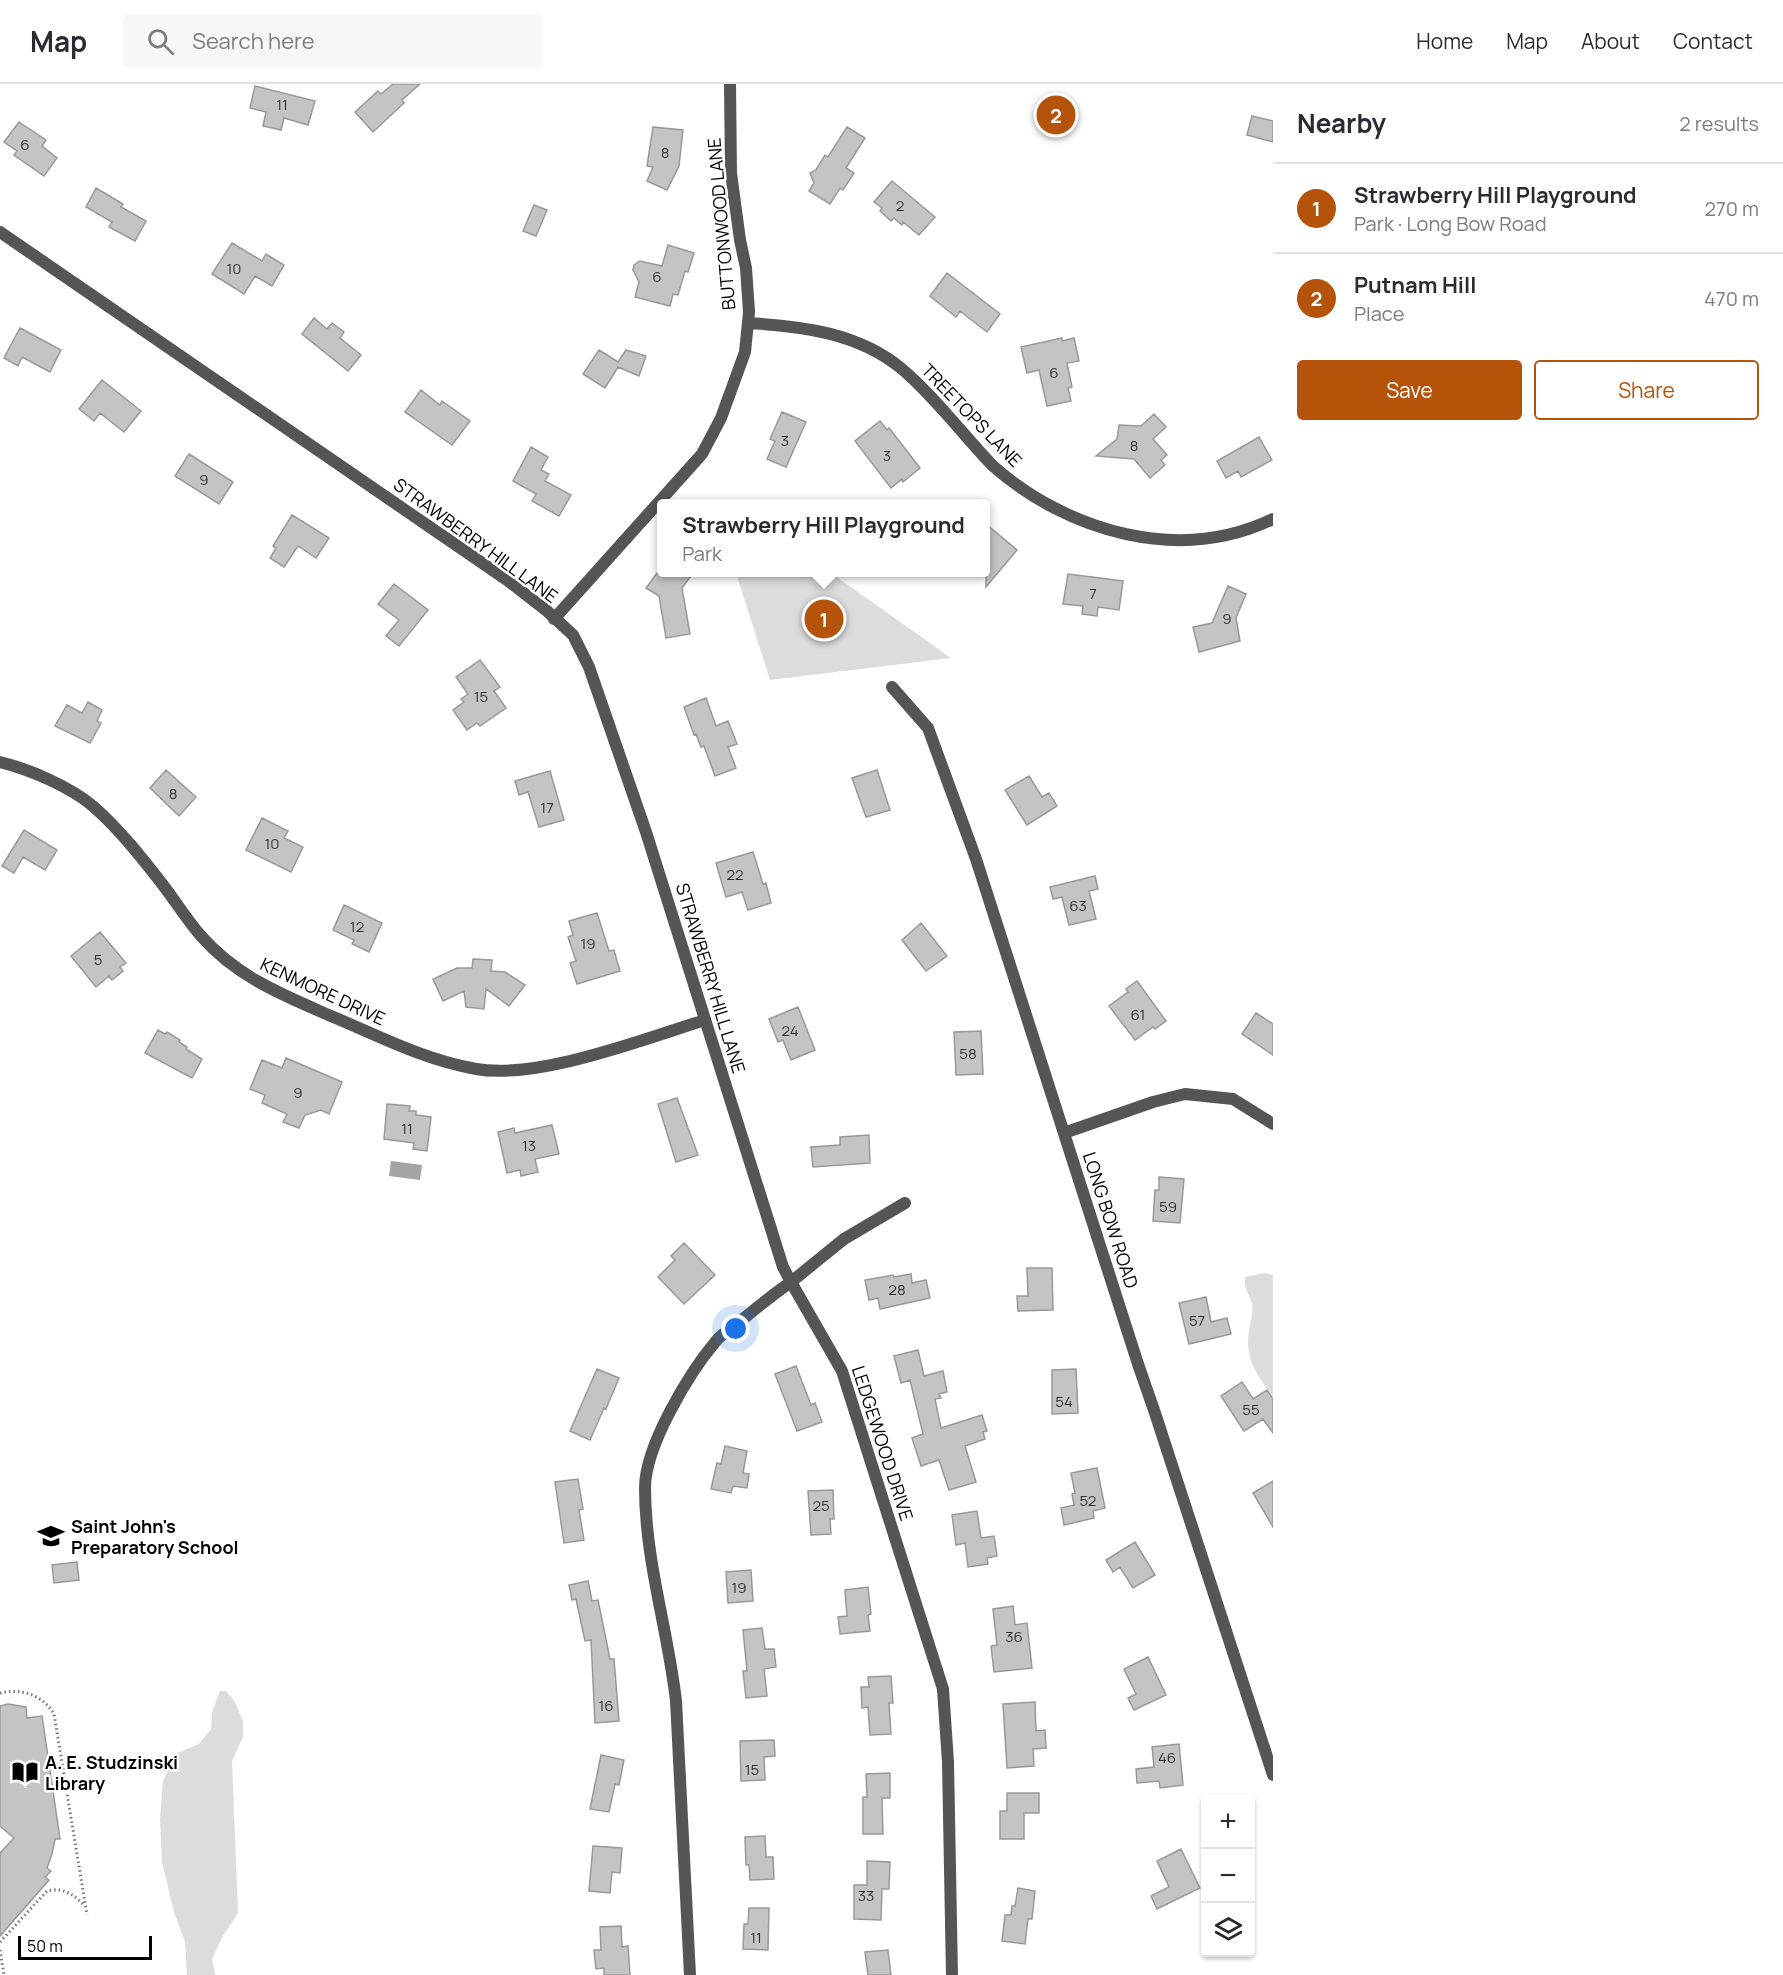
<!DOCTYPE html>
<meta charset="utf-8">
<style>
body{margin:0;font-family:Manrope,sans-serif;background:#f7f7f7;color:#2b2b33}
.controls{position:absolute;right:18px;bottom:18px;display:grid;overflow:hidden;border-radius:6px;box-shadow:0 2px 4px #0004}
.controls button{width:54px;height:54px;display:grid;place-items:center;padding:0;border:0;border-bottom:2px solid #e1e1e2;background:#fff;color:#2b2b33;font:30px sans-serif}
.scale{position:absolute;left:18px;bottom:15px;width:134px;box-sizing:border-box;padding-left:6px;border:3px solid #000;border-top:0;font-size:16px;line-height:21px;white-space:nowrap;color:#000;-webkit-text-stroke:4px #fff;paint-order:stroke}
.you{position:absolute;left:736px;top:1245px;width:21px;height:21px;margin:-15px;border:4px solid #fff;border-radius:50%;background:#1a73e8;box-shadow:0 0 0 9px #1a73e833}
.badge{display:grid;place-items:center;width:39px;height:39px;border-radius:50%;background:#b45309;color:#fff;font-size:20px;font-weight:700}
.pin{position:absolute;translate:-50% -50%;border:3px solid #fff;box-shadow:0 2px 6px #0006}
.popup{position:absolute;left:657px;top:415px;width:333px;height:78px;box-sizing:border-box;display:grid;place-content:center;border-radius:6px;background:#fff;filter:drop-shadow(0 2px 4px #0005);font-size:20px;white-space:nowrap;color:#7c7c81}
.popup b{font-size:22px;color:#2b2b33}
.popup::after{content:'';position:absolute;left:50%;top:100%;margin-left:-12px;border:12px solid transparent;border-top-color:#fff}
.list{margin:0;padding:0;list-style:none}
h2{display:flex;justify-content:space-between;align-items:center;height:78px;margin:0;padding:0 24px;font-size:26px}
h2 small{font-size:20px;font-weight:400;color:#7c7c81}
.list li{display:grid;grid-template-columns:39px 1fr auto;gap:18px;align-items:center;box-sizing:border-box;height:90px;padding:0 24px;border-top:2px solid #e1e1e2}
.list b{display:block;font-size:22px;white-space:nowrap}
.list p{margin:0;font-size:20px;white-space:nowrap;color:#7c7c81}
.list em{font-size:20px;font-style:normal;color:#7c7c81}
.actions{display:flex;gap:12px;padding:18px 24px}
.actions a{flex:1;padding:14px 0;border:2px solid #b45309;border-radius:6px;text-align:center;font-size:21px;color:#b45309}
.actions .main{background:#b45309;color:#fff}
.icon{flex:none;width:33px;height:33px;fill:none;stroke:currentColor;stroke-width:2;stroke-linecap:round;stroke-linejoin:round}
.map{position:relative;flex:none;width:1273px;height:1891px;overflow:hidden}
header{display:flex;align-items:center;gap:36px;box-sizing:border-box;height:84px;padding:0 30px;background:#fff;border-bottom:2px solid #e1e1e2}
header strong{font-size:28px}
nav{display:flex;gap:33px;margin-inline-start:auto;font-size:21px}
.search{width:420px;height:54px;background:#f7f7f7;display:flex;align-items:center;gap:15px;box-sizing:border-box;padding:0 21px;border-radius:6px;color:#7c7c81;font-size:22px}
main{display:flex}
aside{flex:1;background:#fff}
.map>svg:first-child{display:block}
</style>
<header>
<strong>Map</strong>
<div class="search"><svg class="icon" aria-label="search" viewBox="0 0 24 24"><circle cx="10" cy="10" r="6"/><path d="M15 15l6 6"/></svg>Search here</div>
<nav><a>Home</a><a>Map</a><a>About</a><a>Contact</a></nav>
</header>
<main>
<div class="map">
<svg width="1273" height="1891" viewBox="0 0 1273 1891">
<rect width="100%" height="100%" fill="#fff"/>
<!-- green -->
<path fill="#dcdcdc" d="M 736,489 L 831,489 L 951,574 L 770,596 Z
M 1265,1189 L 1273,1191 L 1273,1312 C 1260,1296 1248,1279 1248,1257 C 1248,1245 1254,1232 1252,1220 C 1249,1207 1244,1208 1245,1193 Z
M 220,1607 L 226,1607 L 235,1618 L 243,1637 L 243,1653 L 232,1677 L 238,1829 L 223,1852 L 212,1875 L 215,1891 L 187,1891 L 185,1858 L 174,1828 L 162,1778 L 160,1735 L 163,1697 L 175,1670 L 199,1660 L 211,1645 L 212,1628 Z"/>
<!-- water -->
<path fill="#a3a3a3" d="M 391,1077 L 422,1081 L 420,1096 L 389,1092 Z"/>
<!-- building -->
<path fill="#c4c4c4" stroke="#999" stroke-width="1.5" d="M 393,0 L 420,0 L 402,16 L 404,19 L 373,48 L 355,28 L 378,7 L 381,10 Z
M 255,2 L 315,17 L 308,41 L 284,34 L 281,46 L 263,42 L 266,28 L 250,24 Z
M 1252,32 L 1273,37 L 1273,58 L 1247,51 Z
M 19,38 L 46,56 L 42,62 L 57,74 L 44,92 L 14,71 L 17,67 L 4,58 Z
M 653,43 L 683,46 L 679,82 L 667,106 L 647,97 L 653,83 L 647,82 Z
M 847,43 L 865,54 L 846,84 L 854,89 L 843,106 L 840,104 L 830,120 L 809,107 L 814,99 L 810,89 L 816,86 L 825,71 L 828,73 Z
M 892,97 L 935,133 L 919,151 L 903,138 L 902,141 L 894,134 L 891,137 L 880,127 L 882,124 L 874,118 Z
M 96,104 L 123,120 L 121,123 L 146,137 L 135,157 L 109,143 L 112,138 L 86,123 Z
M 534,121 L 547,126 L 536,152 L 523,147 Z
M 232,159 L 262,177 L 266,170 L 284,181 L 272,202 L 255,192 L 244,210 L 212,190 Z
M 668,161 L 694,169 L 688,188 L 685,187 L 678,211 L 673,210 L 670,222 L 635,213 L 639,198 L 633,186 L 634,181 L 640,177 L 662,182 Z
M 947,189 L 1000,230 L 987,248 L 960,227 L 956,233 L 930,212 Z
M 314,234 L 327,245 L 332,239 L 344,248 L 340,254 L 361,271 L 348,287 L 302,250 Z
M 20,244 L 61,266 L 50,288 L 22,273 L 18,282 L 4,274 Z
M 1062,254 L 1062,257 L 1074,254 L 1079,277 L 1067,279 L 1072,303 L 1068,304 L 1071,317 L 1047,322 L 1039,286 L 1027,289 L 1021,263 Z
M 599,266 L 618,278 L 626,266 L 646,272 L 639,292 L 618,283 L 605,304 L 583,290 Z
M 102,296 L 141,327 L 124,348 L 100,329 L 94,337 L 79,325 Z
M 421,306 L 440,321 L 442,317 L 470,337 L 452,361 L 405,328 Z
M 782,328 L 806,338 L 786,383 L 767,375 L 775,357 L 770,355 Z
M 1154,330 L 1166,343 L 1153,355 L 1167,371 L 1161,376 L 1165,381 L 1150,394 L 1134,375 L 1096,372 L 1117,355 L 1119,341 L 1141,342 Z
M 880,337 L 887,346 L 889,344 L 920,384 L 903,398 L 902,395 L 891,404 L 855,357 Z
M 1259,353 L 1272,376 L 1241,393 L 1238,387 L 1226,394 L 1217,377 Z
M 531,363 L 548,373 L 541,386 L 549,390 L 545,397 L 571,411 L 559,432 L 532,417 L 536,410 L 513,397 Z
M 189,370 L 233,398 L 219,420 L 175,392 Z
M 292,431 L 329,454 L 316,474 L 298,462 L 284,483 L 270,474 L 276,464 L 273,462 Z
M 986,440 L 1017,466 L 986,503 Z
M 657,489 L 693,489 L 682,504 L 690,550 L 666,554 L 659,512 L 646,504 Z
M 1068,490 L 1123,497 L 1119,526 L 1098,523 L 1097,532 L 1082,530 L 1083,522 L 1063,520 Z
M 394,500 L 428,526 L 399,562 L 386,552 L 399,536 L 378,520 Z
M 1228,502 L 1246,510 L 1236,534 L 1240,557 L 1199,568 L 1193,543 L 1212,539 Z
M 480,576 L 500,603 L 494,607 L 506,624 L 480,642 L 477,639 L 467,646 L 453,626 L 464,618 L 461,615 L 468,610 L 456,593 Z
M 706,614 L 716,642 L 728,637 L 737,660 L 728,663 L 736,684 L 715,692 L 704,662 L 701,663 L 696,650 L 694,651 L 684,623 Z
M 88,618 L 102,626 L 97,637 L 101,639 L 90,659 L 55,642 L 67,621 L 82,629 Z
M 166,686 L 196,713 L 179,732 L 150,704 Z
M 877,686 L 890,726 L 866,733 L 852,694 Z
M 550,687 L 564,736 L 539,743 L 528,708 L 519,711 L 515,697 Z
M 1029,692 L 1042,713 L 1049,709 L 1057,722 L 1027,741 L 1005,706 Z
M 262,734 L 288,747 L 284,754 L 303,763 L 291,788 L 246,766 Z
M 24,746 L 57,766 L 45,786 L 23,773 L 14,789 L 2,782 Z
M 753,768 L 763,800 L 766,799 L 771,819 L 748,826 L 742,808 L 726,813 L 716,779 Z
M 1095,792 L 1098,805 L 1089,807 L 1096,835 L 1069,841 L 1062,813 L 1053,815 L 1050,803 Z
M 344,821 L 382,839 L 369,868 L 352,860 L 354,856 L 333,846 Z
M 597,829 L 609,867 L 614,866 L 620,887 L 577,900 L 570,879 L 576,877 L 568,853 L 573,851 L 569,837 Z
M 921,839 L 947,872 L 926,887 L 902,856 Z
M 100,848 L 126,879 L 120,883 L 123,887 L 112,896 L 109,892 L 96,903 L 71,872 Z
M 473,875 L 492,876 L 491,887 L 505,888 L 525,901 L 509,922 L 486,905 L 484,925 L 466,923 L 464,907 L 443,917 L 433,895 L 457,884 L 472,884 Z
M 1137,897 L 1166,937 L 1155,945 L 1153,943 L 1135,956 L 1109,922 L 1128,908 L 1126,905 Z
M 798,923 L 815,966 L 791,976 L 783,956 L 778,958 L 769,935 Z
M 1256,929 L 1273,940 L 1273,971 L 1242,950 Z
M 158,946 L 165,950 L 167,948 L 180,956 L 179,958 L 187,963 L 186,965 L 202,975 L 192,994 L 145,969 Z
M 981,947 L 983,990 L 956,991 L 954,948 Z
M 286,974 L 342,998 L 329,1030 L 321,1026 L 305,1031 L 299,1044 L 283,1038 L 287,1030 L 262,1019 L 265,1011 L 250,1005 L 262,976 L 282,984 Z
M 677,1014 L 698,1071 L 676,1078 L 658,1020 Z
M 387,1020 L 410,1022 L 409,1027 L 416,1027 L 416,1031 L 431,1033 L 427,1067 L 413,1065 L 414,1059 L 384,1055 Z
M 552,1041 L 559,1070 L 535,1075 L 538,1088 L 521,1092 L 520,1086 L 507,1089 L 498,1048 L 514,1044 L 515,1049 Z
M 869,1051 L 870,1079 L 813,1083 L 811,1063 L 840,1061 L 840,1053 Z
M 1159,1093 L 1184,1095 L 1180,1139 L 1153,1137 L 1155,1106 L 1159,1106 Z
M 684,1159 L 715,1191 L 684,1220 L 658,1193 L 675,1176 L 671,1172 Z
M 1027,1184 L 1052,1184 L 1053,1226 L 1018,1227 L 1017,1212 L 1028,1212 Z
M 911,1190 L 912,1199 L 926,1196 L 930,1214 L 880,1225 L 878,1214 L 869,1216 L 865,1196 L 893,1191 L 894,1193 Z
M 1206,1213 L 1211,1238 L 1227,1234 L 1231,1250 L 1189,1260 L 1179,1219 Z
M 918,1266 L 924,1292 L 943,1287 L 947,1308 L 939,1310 L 941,1314 L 935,1315 L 941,1344 L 982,1331 L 987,1347 L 983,1348 L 985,1355 L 965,1362 L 976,1398 L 949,1406 L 939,1376 L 921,1382 L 912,1354 L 923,1350 L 910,1296 L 901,1299 L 894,1272 Z
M 796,1282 L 811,1321 L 815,1319 L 822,1338 L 797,1347 L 775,1290 Z
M 597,1285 L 619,1294 L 606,1325 L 604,1324 L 590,1356 L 570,1347 Z
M 1076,1285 L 1078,1329 L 1052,1330 L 1052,1286 Z
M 1242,1298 L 1253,1315 L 1267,1306 L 1273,1315 L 1273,1349 L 1263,1335 L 1244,1347 L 1221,1312 Z
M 725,1362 L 747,1367 L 743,1389 L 749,1390 L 747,1404 L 733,1402 L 731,1409 L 711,1405 L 717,1379 L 721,1380 Z
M 1097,1384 L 1105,1424 L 1093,1427 L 1094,1434 L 1064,1441 L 1061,1424 L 1074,1421 L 1072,1410 L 1075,1409 L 1071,1389 Z
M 578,1395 L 583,1425 L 579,1426 L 584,1456 L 564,1459 L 555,1398 Z
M 1273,1397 L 1273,1443 L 1253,1409 Z
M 833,1406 L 834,1435 L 830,1435 L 831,1450 L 811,1451 L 808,1407 Z
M 977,1427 L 981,1454 L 994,1452 L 997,1472 L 987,1474 L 988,1480 L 968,1483 L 965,1459 L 956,1461 L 952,1431 Z
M 1135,1458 L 1155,1491 L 1133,1504 L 1120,1483 L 1113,1488 L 1106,1476 Z
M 77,1478 L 79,1496 L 54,1499 L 52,1481 Z
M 751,1486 L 753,1517 L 728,1519 L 726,1488 Z
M 588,1497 L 592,1517 L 598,1516 L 610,1575 L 614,1575 L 619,1637 L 595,1639 L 591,1556 L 585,1557 L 576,1515 L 572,1516 L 569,1501 Z
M 868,1503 L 871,1530 L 868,1531 L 870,1547 L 840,1550 L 838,1533 L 847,1532 L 845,1506 Z
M 1013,1522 L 1015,1541 L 1027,1539 L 1032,1584 L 994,1588 L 991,1562 L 997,1561 L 993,1525 Z
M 762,1544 L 765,1565 L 774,1565 L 776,1583 L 764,1585 L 767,1612 L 746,1614 L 743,1587 L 747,1587 L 743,1546 Z
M 1148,1573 L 1166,1611 L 1134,1626 L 1128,1614 L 1136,1610 L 1124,1585 Z
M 891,1592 L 893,1619 L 889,1619 L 891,1650 L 870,1651 L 868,1623 L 862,1624 L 861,1603 L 869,1603 L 868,1593 Z
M 1035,1618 L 1036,1647 L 1045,1646 L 1046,1664 L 1033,1665 L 1034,1682 L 1007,1684 L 1003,1620 Z
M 8,1620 L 26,1623 L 27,1634 L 42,1632 L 60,1755 L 55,1755 L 52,1770 L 47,1784 L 51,1787 L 45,1793 L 49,1796 L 0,1852 L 0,1769 L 14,1754 L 0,1742 L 0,1622 Z
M 774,1656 L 775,1672 L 764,1673 L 765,1696 L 741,1697 L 740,1657 Z
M 1179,1660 L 1183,1701 L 1160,1704 L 1159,1697 L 1137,1699 L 1136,1685 L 1154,1683 L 1152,1663 Z
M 601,1671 L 624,1676 L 619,1701 L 615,1700 L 609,1728 L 590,1725 Z
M 890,1689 L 890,1714 L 882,1714 L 883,1750 L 863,1750 L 863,1713 L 867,1713 L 866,1690 Z
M 1007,1709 L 1039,1709 L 1039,1729 L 1024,1729 L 1024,1755 L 1000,1755 L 1000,1727 L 1007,1727 Z
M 765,1752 L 766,1773 L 773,1773 L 774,1795 L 750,1796 L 749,1781 L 746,1781 L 745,1753 Z
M 593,1762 L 622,1764 L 620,1789 L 612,1788 L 610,1809 L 589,1807 Z
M 1181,1765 L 1200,1804 L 1157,1825 L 1151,1812 L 1169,1803 L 1157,1777 Z
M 867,1777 L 890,1778 L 889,1805 L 882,1805 L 881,1836 L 854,1835 L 854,1801 L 867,1801 Z
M 1018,1804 L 1035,1807 L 1032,1835 L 1028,1835 L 1025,1860 L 1002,1857 L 1005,1831 L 1011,1831 L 1012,1822 L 1015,1822 Z
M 749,1824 L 769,1824 L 768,1866 L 743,1865 L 744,1840 L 748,1840 Z
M 621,1842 L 622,1863 L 628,1862 L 630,1891 L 604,1891 L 604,1884 L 596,1885 L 594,1866 L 601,1866 L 600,1843 Z
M 888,1866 L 891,1891 L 868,1891 L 865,1868 Z"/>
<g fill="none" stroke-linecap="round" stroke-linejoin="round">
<!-- path -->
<path stroke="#777" stroke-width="3" stroke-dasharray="1.5 3" stroke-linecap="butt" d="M 0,1609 C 21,1604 43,1611 54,1630 L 87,1831
M 0,1858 L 47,1807 C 64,1803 74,1811 85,1822
M 0,1866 L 4,1891"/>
<!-- minor -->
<path stroke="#555" stroke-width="12" d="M 0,148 L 507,496 L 547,527 L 573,551 L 589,583 L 646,748 L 783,1183 L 791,1198 L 844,1155 L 905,1119
M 748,239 C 802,242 859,249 902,285 C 936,314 963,351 993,382 C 1068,448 1180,480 1273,435
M 554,535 L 702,370 L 721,334 L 745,268 L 749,228 L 746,184 L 740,156 L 731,89 L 730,0
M 892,603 L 928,644 L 976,775 L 1138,1280 L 1155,1329 L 1273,1691
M 0,678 C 29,685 71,703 94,723 C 120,746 142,774 163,801 C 176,818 187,836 201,852 C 237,893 283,911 331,932 C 379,952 424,976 476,985 C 538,996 644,955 705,936
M 1064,1049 L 1153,1018 L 1185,1010 L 1233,1015 L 1273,1040
M 690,1891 L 676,1617 C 668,1546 645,1476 645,1404 C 645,1362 689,1289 716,1257 C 721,1251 730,1245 737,1240 C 755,1225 772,1211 791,1198 L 842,1287 L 943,1605 L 948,1678 L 952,1891"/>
</g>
<!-- icons -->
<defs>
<g id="school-bare" transform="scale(2.07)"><path d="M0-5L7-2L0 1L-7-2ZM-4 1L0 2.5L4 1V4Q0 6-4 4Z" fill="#000" stroke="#fff" stroke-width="2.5" paint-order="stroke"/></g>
<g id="library-bare" transform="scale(2.07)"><path d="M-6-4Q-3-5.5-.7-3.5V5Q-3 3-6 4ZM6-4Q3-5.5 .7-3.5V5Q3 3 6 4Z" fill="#000" stroke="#fff" stroke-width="2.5" paint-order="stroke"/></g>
</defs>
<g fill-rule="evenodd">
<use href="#school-bare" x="51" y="1452"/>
<use href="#library-bare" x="25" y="1688"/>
</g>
<g text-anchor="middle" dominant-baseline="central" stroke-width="5" stroke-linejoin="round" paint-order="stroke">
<!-- number labels -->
<g font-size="15" fill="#313131">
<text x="282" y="20">11</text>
<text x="25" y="60">6</text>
<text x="665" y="68">8</text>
<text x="900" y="121">2</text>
<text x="234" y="184">10</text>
<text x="657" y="192">6</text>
<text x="1054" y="288">6</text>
<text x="785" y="356">3</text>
<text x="1134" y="361">8</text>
<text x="887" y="371">3</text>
<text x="204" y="395">9</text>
<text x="1093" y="509">7</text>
<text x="1227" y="534">9</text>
<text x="481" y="612">15</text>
<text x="173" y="709">8</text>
<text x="547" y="723">17</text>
<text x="272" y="759">10</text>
<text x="735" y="790">22</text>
<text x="1078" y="821">63</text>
<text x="357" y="842">12</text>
<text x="588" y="859">19</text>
<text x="98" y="875">5</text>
<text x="1138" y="930">61</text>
<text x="790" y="946">24</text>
<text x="968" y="969">58</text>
<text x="298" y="1008">9</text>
<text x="407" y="1044">11</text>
<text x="529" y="1061">13</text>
<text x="1168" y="1122">59</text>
<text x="897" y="1205">28</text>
<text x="1197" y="1236">57</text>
<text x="1064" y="1317">54</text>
<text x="1251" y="1325">55</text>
<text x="1088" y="1416">52</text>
<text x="821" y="1421">25</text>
<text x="739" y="1503">19</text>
<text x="1014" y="1552">36</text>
<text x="606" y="1621">16</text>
<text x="1167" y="1673">46</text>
<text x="752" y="1685">15</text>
<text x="866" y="1811">33</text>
<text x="756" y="1853">11</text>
</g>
<!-- street labels -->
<g font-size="18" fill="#000" stroke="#fff">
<text transform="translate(721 140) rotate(-95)">BUTTONWOOD LANE</text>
<text transform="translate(972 331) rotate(46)">TREETOPS LANE</text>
<text transform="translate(476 456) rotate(36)">STRAWBERRY HILL LANE</text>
<text transform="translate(711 894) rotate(73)">STRAWBERRY HILL LANE</text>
<text transform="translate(323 907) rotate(25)">KENMORE DRIVE</text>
<text transform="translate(1111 1136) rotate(72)">LONG BOW ROAD</text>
<text transform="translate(883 1359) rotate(72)">LEDGEWOOD DRIVE</text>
</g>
<!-- poi labels -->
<g font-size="18" font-weight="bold" fill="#000" stroke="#fff" text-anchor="start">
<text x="71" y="1442">Saint John's<tspan x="71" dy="21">Preparatory School</tspan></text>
<text x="45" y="1678">A. E. Studzinski<tspan x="45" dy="21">Library</tspan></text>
</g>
</g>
</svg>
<div class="controls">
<button>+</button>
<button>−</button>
<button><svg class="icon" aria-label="layers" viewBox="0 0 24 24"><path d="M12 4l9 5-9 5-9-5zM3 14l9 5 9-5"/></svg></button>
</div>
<div class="scale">50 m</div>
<div class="you"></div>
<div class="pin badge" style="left:824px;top:535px">1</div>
<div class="popup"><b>Strawberry Hill Playground</b>Park</div>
<div class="pin badge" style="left:1056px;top:31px">2</div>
</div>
<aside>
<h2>Nearby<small>2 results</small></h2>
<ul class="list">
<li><span class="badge">1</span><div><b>Strawberry Hill Playground</b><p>Park · Long Bow Road</p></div><em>270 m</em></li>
<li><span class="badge">2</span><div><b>Putnam Hill</b><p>Place</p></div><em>470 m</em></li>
</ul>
<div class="actions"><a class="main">Save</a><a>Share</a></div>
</aside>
</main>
